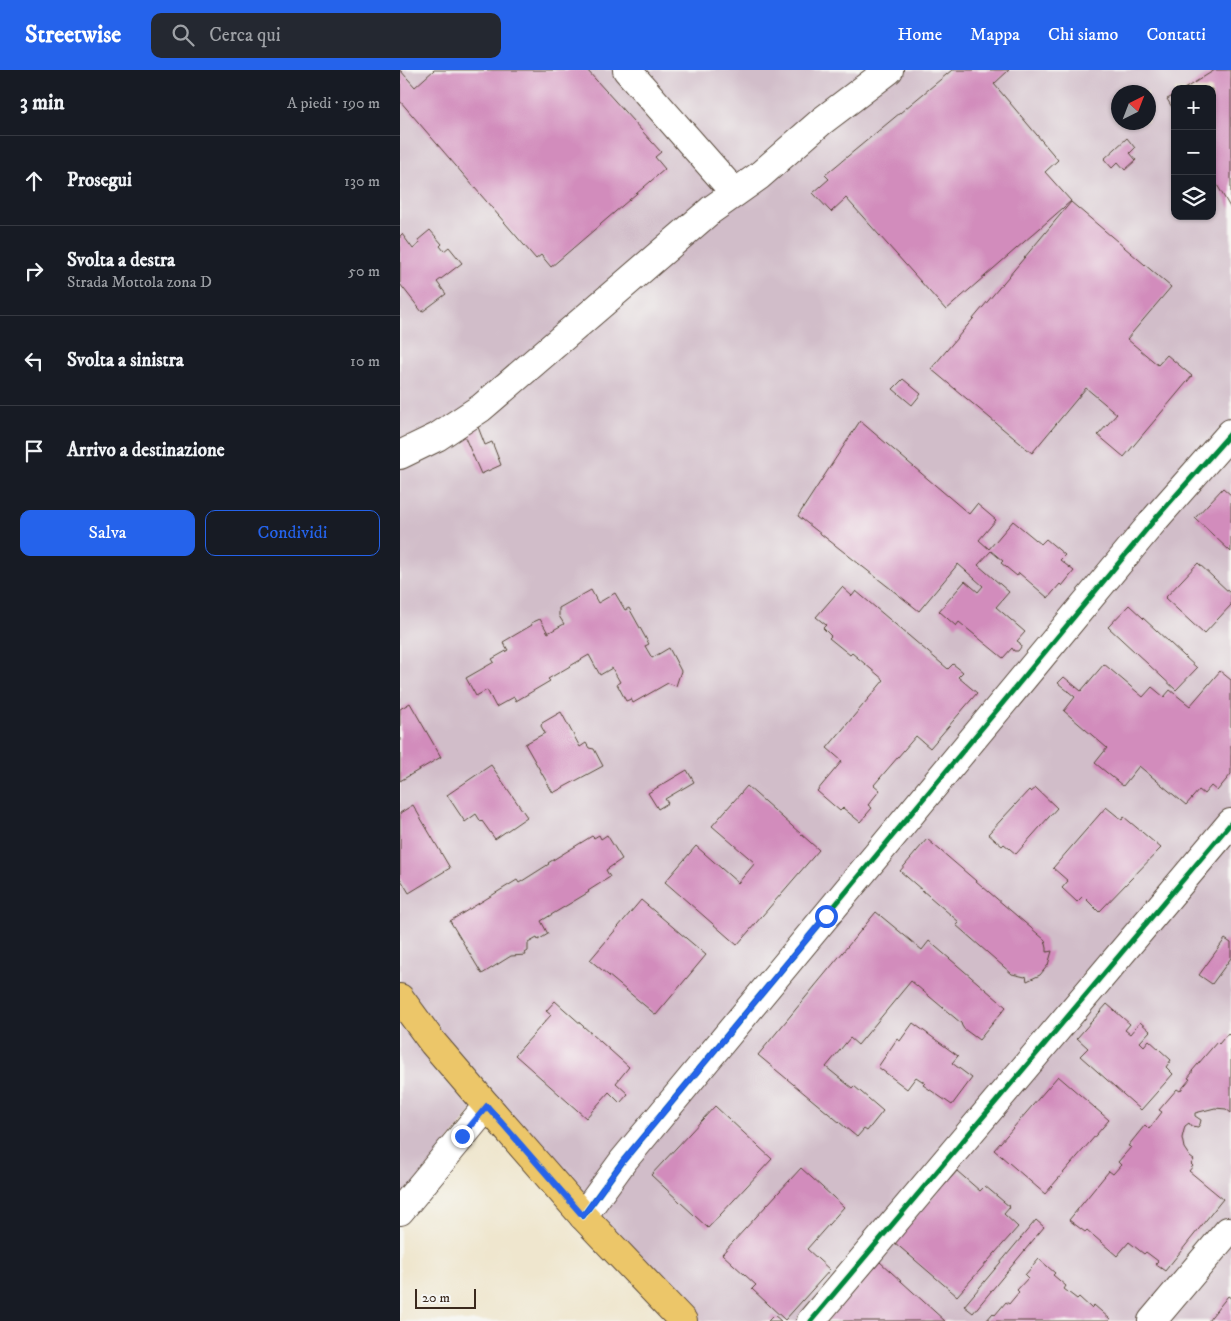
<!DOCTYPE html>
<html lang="it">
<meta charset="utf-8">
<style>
body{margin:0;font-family:"IM FELL DW Pica",serif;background:#242831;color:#f1f3f6}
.controls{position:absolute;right:15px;top:15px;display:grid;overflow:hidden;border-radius:10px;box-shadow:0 1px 4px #0004}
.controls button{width:45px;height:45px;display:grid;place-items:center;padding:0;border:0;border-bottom:1px solid #363941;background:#171b24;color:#f1f3f6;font:25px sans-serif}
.compass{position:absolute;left:711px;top:15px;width:45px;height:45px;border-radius:50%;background:#171b24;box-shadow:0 1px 4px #0004;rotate:42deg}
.scale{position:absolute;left:15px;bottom:12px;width:61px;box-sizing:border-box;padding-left:5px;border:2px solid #3b2a1e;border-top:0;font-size:14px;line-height:18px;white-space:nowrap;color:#3b2a1e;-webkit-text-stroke:4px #f6f6f2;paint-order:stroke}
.stop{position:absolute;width:15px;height:15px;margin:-11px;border:4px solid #2563eb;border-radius:50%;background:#fff}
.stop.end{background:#2563eb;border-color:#fff;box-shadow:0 1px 5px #0008}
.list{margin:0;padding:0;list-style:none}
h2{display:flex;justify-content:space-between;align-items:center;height:65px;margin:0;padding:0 20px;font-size:21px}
h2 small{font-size:16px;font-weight:400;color:#9ea1a6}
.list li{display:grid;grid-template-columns:32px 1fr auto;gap:15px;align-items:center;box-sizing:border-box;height:90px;padding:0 20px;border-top:1px solid #363941}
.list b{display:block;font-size:19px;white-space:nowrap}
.list p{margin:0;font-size:16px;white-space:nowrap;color:#9ea1a6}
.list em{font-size:16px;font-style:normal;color:#9ea1a6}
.actions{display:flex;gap:10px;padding:15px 20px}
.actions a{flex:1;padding:11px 0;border:1px solid #2563eb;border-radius:10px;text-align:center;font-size:18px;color:#2563eb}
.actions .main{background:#2563eb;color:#fff}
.icon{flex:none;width:28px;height:28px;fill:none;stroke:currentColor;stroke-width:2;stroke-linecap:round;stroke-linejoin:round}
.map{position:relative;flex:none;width:831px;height:1251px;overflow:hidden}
header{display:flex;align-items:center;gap:30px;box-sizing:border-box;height:70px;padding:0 25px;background:#2563eb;color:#fff}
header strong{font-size:24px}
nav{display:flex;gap:28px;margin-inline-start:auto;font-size:18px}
.search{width:350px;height:45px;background:#242831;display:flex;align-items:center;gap:12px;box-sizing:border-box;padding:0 18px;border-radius:10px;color:#9ea1a6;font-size:19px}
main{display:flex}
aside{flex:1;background:#171b24}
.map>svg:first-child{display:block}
</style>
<header>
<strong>Streetwise</strong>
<div class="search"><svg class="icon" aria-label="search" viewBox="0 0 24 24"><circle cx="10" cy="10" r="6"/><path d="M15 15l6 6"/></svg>Cerca qui</div>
<nav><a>Home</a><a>Mappa</a><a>Chi siamo</a><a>Contatti</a></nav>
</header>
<main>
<aside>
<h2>3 min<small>A piedi · 190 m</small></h2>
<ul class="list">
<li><svg class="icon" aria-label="ahead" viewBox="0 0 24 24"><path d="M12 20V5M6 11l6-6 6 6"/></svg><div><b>Prosegui</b></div><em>130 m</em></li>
<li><svg class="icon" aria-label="right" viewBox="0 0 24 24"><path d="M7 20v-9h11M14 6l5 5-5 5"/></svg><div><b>Svolta a destra</b><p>Strada Mottola zona D</p></div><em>50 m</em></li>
<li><svg class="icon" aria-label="left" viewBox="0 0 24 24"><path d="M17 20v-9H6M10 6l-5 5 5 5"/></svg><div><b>Svolta a sinistra</b></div><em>10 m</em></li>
<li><svg class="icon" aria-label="arrive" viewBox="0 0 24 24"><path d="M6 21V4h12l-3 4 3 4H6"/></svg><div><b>Arrivo a destinazione</b></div></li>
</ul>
<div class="actions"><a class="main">Salva</a><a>Condividi</a></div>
</aside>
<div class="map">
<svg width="831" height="1251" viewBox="0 0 831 1251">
<rect width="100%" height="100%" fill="#f6f6f2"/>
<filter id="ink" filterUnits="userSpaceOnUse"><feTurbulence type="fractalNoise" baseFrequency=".02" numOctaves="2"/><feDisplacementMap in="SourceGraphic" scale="10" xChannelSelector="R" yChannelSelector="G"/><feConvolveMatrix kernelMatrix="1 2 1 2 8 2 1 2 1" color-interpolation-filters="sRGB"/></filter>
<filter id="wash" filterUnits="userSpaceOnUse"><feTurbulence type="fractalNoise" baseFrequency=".0096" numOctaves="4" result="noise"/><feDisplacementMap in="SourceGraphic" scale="20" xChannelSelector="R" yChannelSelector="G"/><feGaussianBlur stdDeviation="1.12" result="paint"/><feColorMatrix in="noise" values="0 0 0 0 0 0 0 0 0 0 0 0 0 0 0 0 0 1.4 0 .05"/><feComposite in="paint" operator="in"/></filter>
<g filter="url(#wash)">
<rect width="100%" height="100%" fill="#efe6ce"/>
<!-- industrial -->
<path fill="#d1bdc9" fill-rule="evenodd" d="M 0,0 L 831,0 L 831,1251 L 287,1251 L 84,1025 L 0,1135 ZM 775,19 L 812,19 L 812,146 L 775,146 ZM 718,22 L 748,22 L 748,52 L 718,52 Z"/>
<g id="blocks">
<!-- building -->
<path fill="#d28cbc" d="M 0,0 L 15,17 L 34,0 L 187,0 L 261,82 L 255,87 L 265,99 L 151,197 L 141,185 L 136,189 L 0,31 Z
M 552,0 L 609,0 L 594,14 L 658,90 L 645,102 L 671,131 L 546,240 L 446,128 L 431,142 L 413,123 L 429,109 L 425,105 Z
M 815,0 L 831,0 L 831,139 L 812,106 L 812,19 L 784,19 Z
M 775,25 L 775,42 L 767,29 Z
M 727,68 L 735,78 L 730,83 L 736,90 L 725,100 L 718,92 L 712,98 L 704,89 Z
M 671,132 L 771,217 L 727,269 L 758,295 L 767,285 L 792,306 L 724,387 L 698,365 L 717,344 L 686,318 L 632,383 L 531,299 Z
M 30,160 L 42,174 L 40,176 L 44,181 L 49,177 L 62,193 L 37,212 L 46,224 L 22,242 L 0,214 L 0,166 L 2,164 L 13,179 L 20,173 L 18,170 Z
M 503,309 L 521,324 L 512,335 L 493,319 Z
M 460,351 L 569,444 L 577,434 L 596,450 L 579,470 L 589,479 L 613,451 L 641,474 L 646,469 L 665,485 L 660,490 L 674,501 L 662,516 L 660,514 L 648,528 L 619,503 L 617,506 L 601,493 L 603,491 L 591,481 L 578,495 L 609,522 L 596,537 L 625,562 L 617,571 L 620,573 L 621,577 L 618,581 L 614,581 L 612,578 L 603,588 L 559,552 L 556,556 L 539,541 L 565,511 L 578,522 L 583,516 L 558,494 L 519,541 L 398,446 Z
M 78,357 L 85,375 L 92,372 L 101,395 L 81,404 L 63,363 Z
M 823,418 L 831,425 L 831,482 L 795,448 Z
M 798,493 L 831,524 L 831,535 L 804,564 L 765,528 Z
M 442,517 L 452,526 L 456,521 L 548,599 L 553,594 L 563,602 L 558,607 L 577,623 L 530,678 L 516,666 L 474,715 L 480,720 L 468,735 L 472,738 L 460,752 L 443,738 L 440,741 L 417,721 L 442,691 L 427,678 L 484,610 L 452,583 L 450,585 L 429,568 L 431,566 L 423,558 L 426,555 L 416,547 Z
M 191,520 L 198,533 L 215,523 L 225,540 L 229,538 L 249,574 L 245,576 L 252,588 L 269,578 L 281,601 L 276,616 L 268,613 L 233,633 L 231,629 L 226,631 L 217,614 L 220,612 L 212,598 L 200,605 L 189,585 L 148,609 L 150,611 L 116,631 L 114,627 L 96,637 L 87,620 L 76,626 L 66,608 L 94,592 L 92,589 L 108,580 L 103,572 L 132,555 L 131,553 L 140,549 L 148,563 L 164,554 L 159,546 L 159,538 Z
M 729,535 L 797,598 L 776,620 L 708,557 Z
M 704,594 L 743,627 L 752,617 L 764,627 L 770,620 L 790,636 L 820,601 L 831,610 L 831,704 L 817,721 L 811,716 L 804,724 L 799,720 L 786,735 L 739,696 L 723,716 L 695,693 L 707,678 L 664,641 L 675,627 L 658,613 L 664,607 L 681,621 Z
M 10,633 L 41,687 L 0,711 L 0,639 Z
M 161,642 L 180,677 L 186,673 L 189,678 L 194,679 L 203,696 L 153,723 L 125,674 L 145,663 L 141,656 L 142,653 Z
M 91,695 L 127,747 L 95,769 L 82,751 L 81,752 L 76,744 L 65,752 L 47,725 Z
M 287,700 L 294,712 L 265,729 L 268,733 L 258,739 L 248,723 Z
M 347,716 L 419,780 L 337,875 L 265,812 L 296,776 L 338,813 L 355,793 L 312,756 Z
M 636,718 L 657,738 L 616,784 L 604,774 L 602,776 L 588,764 L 629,720 L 631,722 Z
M 13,735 L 50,798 L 9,823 L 0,808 L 0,743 Z
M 706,737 L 722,750 L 724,747 L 761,778 L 699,842 L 683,826 L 677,832 L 662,818 L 668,811 L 653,798 Z
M 199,765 L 201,769 L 207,765 L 222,789 L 206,800 L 210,807 L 188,821 L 189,822 L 141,851 L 148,864 L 138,870 L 137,868 L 128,873 L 128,881 L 125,883 L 126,885 L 111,886 L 82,904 L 50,851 L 117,810 L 119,813 L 149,794 L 148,793 L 192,766 L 194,768 Z
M 527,769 L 645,870 L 647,878 L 647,882 L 652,881 L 648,895 L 640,905 L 627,911 L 626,906 L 625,907 L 612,904 L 556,855 L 559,852 L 500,801 Z
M 241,830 L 306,885 L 256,945 L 190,890 Z
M 476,842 L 522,880 L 529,871 L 606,937 L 579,970 L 564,959 L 562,956 L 561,953 L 511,911 L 458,975 L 450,968 L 426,997 L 452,1018 L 454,1016 L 483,1041 L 467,1061 L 464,1059 L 457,1067 L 358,985 Z
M 825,869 L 831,873 L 831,888 L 812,914 L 799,905 Z
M 155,931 L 229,997 L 216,1013 L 228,1024 L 220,1033 L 209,1022 L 186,1048 L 115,985 L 151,945 L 146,941 Z
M 707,934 L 730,954 L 725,960 L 730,964 L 740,952 L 750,961 L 740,972 L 744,976 L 749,970 L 771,990 L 766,997 L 773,1004 L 741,1040 L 680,986 L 688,978 L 677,968 Z
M 513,953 L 558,986 L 552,993 L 572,1008 L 552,1035 L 523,1015 L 525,1013 L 516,1007 L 507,1019 L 478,997 L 497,969 L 500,971 Z
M 828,963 L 831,966 L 831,1043 L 826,1039 L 815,1038 L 795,1043 L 795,1046 L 801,1050 L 800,1054 L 798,1057 L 791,1056 L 789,1053 L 785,1056 L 782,1068 L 784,1078 L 790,1087 L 794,1090 L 791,1094 L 793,1096 L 789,1101 L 823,1129 L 765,1201 L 755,1194 L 758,1191 L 746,1182 L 744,1184 L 729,1172 L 717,1186 L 687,1160 L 685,1162 L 669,1150 L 709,1101 L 713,1104 L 721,1095 L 718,1092 L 731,1077 L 728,1076 L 745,1055 L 749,1059 L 762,1042 L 759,1040 L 777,1019 L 780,1021 L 790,1009 L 788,1008 L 792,1003 L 792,1001 L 817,972 L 819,974 Z
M 658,1006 L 709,1050 L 645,1124 L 594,1080 Z
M 315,1036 L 372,1089 L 308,1158 L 251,1105 Z
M 401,1098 L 444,1137 L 407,1179 L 430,1200 L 385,1250 L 352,1219 L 356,1215 L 322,1184 Z
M 557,1101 L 580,1121 L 585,1116 L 610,1137 L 604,1144 L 618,1157 L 557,1226 L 494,1172 Z
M 636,1150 L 644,1157 L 573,1243 L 564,1236 Z
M 639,1189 L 655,1203 L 653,1205 L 666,1216 L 664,1219 L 677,1229 L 679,1227 L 691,1238 L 694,1235 L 710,1249 L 709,1251 L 586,1251 L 593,1243 L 595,1245 L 606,1232 L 609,1234 L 619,1222 L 617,1220 L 628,1208 L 625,1205 Z
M 480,1192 L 545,1251 L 427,1251 Z
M 828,1226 L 831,1228 L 831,1251 L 808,1251 Z
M 374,1245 L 381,1251 L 368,1251 Z"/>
</g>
</g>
<g filter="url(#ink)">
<use href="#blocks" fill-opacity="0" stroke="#564638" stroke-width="1"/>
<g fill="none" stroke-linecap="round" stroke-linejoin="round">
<!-- minor casing -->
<g stroke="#564638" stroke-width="30">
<path id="minor" d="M 227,0 L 335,123
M 0,385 L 37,367 L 81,338 L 311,140 L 359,106 L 422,51 L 489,0
M 0,1141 L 87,1036
M 183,1146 L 223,1091 L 756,448 L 831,363
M 411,1251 L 831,753
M 752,1251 L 828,1161"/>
</g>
<!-- major casing -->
<g stroke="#564638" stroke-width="30">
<path id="major" d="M 0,928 L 33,973 L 87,1036 L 183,1146 L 283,1251"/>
</g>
<!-- minor -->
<use href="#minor" stroke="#fff" stroke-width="28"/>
<!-- major -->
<use href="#major" stroke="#ecc669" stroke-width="28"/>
<!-- cycleway casing -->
<g stroke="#f6f6f2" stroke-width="8">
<path id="cycleway" d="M 183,1146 L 223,1091 L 756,448 L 831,363
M 411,1251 L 831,753"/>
</g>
<!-- cycleway -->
<use href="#cycleway" stroke="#00873e" stroke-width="5"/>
</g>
</g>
<g fill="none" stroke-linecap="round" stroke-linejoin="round" filter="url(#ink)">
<!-- route -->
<path stroke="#2563eb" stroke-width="6" d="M 62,1066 L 87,1036 L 183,1146 L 223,1091 L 426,846"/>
</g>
</svg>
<div class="controls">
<button>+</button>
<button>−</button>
<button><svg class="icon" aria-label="layers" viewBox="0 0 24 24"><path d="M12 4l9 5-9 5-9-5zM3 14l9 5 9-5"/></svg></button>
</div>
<svg class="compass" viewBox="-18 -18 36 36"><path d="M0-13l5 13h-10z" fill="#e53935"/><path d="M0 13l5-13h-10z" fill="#9ea1a6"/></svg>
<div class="scale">20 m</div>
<div class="stop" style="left:426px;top:846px"></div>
<div class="stop end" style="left:62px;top:1066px"></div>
</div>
</main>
